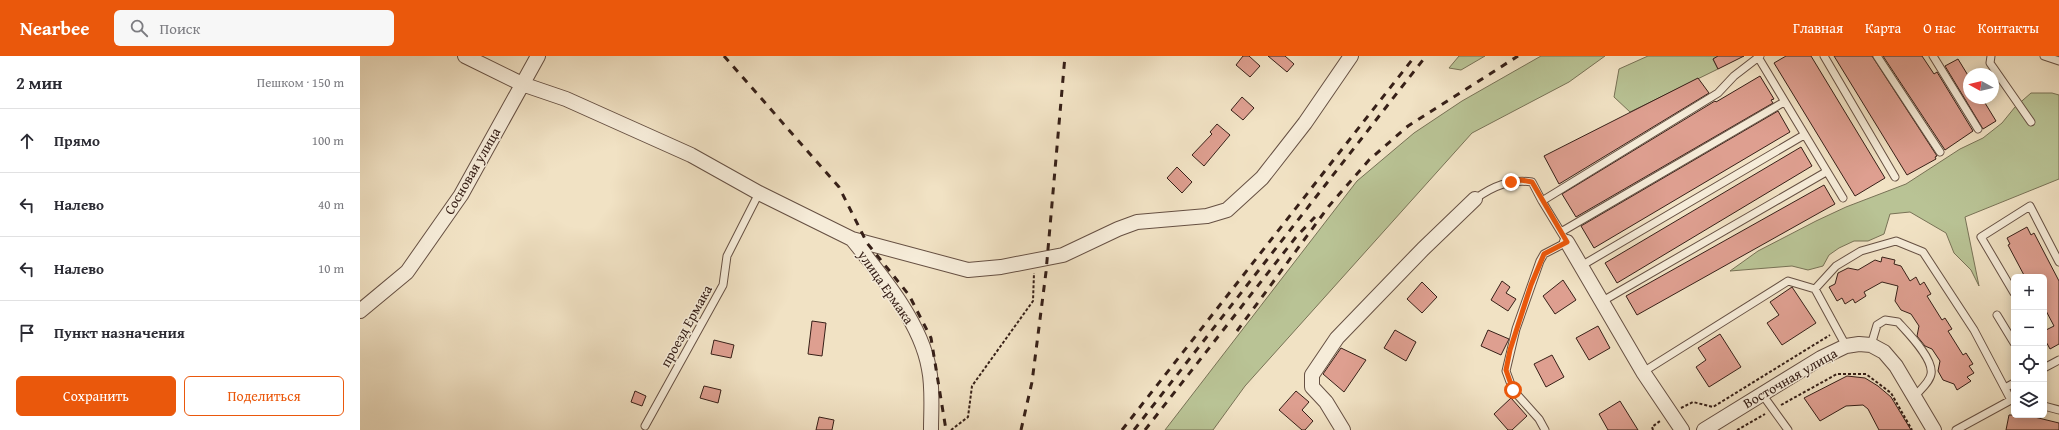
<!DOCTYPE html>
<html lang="ru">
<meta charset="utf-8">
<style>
body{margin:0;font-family:"Gentium Book Plus",serif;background:#f7f7f7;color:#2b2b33}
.controls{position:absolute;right:12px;bottom:12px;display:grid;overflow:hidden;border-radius:6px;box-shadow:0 2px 10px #0003}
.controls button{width:36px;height:36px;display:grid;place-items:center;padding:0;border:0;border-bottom:1px solid #e1e1e2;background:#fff;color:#2b2b33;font:20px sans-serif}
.compass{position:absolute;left:1603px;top:12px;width:36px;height:36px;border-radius:50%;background:#fff;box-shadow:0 2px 10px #0003;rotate:278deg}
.stop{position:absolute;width:12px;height:12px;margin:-9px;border:3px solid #ea580c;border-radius:50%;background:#fff}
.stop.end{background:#ea580c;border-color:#fff;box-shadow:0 1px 4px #0008}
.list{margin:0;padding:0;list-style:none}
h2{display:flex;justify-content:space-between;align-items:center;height:52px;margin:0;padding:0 16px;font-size:17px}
h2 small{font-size:13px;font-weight:400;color:#7c7c81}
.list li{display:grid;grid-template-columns:26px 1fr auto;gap:12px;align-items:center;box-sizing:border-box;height:64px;padding:0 16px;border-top:1px solid #e1e1e2}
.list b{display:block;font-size:15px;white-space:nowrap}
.list em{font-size:13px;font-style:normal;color:#7c7c81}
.actions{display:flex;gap:8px;padding:12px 16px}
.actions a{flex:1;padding:9px 0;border:1px solid #ea580c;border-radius:6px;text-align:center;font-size:14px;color:#ea580c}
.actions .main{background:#ea580c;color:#fff}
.icon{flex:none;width:22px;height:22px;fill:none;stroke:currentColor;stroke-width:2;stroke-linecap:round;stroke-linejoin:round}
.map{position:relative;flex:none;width:1699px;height:374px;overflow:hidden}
header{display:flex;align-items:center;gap:24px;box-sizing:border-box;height:56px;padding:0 20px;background:#ea580c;color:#fff}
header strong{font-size:19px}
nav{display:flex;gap:22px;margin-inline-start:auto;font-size:14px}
.search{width:280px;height:36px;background:#f7f7f7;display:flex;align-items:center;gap:10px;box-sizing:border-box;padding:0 14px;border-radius:6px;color:#7c7c81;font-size:15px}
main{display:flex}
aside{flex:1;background:#fff}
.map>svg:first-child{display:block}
</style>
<header>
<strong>Nearbee</strong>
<div class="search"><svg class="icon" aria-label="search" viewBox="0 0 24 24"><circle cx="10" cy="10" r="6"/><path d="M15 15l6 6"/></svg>Поиск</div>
<nav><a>Главная</a><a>Карта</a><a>О нас</a><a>Контакты</a></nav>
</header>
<main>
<aside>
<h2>2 мин<small>Пешком · 150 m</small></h2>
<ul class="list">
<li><svg class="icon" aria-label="ahead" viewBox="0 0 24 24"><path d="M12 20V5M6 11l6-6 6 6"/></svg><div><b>Прямо</b></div><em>100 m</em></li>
<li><svg class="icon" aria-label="left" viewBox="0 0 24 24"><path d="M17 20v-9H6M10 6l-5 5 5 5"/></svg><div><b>Налево</b></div><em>40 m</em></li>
<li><svg class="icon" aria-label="left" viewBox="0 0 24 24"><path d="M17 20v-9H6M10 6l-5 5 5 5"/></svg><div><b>Налево</b></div><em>10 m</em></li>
<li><svg class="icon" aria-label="arrive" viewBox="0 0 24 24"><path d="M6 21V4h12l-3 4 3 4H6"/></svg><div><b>Пункт назначения</b></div></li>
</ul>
<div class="actions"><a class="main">Сохранить</a><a>Поделиться</a></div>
</aside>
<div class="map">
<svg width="1699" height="374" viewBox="0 0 1699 374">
<rect width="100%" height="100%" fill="#f1e2c4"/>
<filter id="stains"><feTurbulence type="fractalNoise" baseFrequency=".005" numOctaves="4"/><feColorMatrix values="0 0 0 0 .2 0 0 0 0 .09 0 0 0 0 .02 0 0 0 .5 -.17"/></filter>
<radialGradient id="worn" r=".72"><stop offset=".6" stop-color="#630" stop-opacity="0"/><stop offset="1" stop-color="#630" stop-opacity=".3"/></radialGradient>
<!-- green -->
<path fill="#b9c395" stroke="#787256" d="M 1099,0 L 1125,0 L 1101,14 L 1089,12 Z
M 1181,0 L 1245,0 L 1209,26 L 1112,77 L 885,330 L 853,374 L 805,374 L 997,125 L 1054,77 L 1102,45 Z
M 1288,0 L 1358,0 L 1353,3 L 1358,13 L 1270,56 L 1254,41 L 1259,13 Z
M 1671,37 L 1692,37 L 1699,39 L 1699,123 L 1605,161 L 1619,230 L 1611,214 L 1594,197 L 1586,177 L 1550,156 L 1530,158 L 1524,178 L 1508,185 L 1494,185 L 1479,192 L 1469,199 L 1463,210 L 1448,214 L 1432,210 L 1370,215 L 1398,195 L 1456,165 L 1486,151 L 1546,128 L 1600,93 L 1623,82 L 1642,67 L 1655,51 Z"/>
<!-- building -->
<path fill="#de9f90" stroke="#372018" d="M 883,0 L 889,0 L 900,10 L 890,21 L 876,9 Z
M 908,0 L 925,0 L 934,8 L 927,16 Z
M 1358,0 L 1384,0 L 1358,13 L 1353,3 Z
M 1426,0 L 1451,0 L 1525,122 L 1495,140 L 1414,7 Z
M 1474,0 L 1512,0 L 1577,100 L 1575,101 L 1576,103 L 1547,119 Z
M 1523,0 L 1562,0 L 1574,18 L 1577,16 L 1613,75 L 1585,94 Z
M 1598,3 L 1609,21 L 1609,42 L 1622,42 L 1636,65 L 1623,73 L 1585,10 Z
M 1400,20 L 1414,43 L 1411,44 L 1413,47 L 1216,161 L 1202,138 L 1355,45 L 1356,46 Z
M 1338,22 L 1349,37 L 1199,128 L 1184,100 Z
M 882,41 L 894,52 L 883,64 L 871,54 Z
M 1418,55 L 1430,76 L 1234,192 L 1221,170 Z
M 857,68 L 870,79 L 844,110 L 832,99 L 852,78 L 850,76 Z
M 1441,91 L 1452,110 L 1257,227 L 1245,207 Z
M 817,111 L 832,126 L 822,137 L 807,122 Z
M 1464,129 L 1475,148 L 1277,259 L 1266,240 Z
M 1667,171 L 1671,179 L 1674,177 L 1699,225 L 1699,288 L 1690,293 L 1684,282 L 1684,275 L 1694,270 L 1684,251 L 1684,221 L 1665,221 L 1648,189 L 1650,188 L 1647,182 Z
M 1522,201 L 1535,204 L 1534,208 L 1541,210 L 1550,225 L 1556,221 L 1560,229 L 1564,226 L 1571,238 L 1567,240 L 1582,264 L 1585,262 L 1592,273 L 1588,275 L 1603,299 L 1606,297 L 1613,308 L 1609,310 L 1614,317 L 1607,321 L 1611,325 L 1597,334 L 1594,328 L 1583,324 L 1578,315 L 1580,305 L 1572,293 L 1565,290 L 1557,280 L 1559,270 L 1551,258 L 1541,254 L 1535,245 L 1538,230 L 1522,226 L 1504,236 L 1506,240 L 1495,247 L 1493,243 L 1485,248 L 1482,242 L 1477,245 L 1469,231 L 1475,228 L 1478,217 L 1488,212 L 1498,214 L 1515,204 L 1521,206 Z
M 1203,224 L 1216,244 L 1195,258 L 1183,240 Z
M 1142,225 L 1150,231 L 1146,237 L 1156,243 L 1148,255 L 1131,244 Z
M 1062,226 L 1077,241 L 1062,257 L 1047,243 Z
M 1432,231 L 1456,267 L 1422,289 L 1407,267 L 1419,259 L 1410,246 Z
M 452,265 L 466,267 L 462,300 L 448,298 Z
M 1238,270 L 1250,292 L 1229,304 L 1216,282 Z
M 1035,274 L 1056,286 L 1046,305 L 1024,292 Z
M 1128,274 L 1149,283 L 1141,299 L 1121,290 Z
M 1360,278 L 1381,311 L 1349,331 L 1336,311 L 1346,304 L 1338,292 Z
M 354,284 L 374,289 L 371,302 L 351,298 Z
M 981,292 L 1006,304 L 984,336 L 963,318 Z
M 1192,299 L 1204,321 L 1186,331 L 1174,308 Z
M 1487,320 L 1505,322 L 1518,330 L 1531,341 L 1551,374 L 1519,374 L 1508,353 L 1503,349 L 1486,350 L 1460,365 L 1444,342 Z
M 344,330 L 361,334 L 358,347 L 340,342 Z
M 275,335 L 286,340 L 282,350 L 271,346 Z
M 936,335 L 949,346 L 942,354 L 953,365 L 945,374 L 942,374 L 919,354 Z
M 1151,342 L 1167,360 L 1152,374 L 1148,374 L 1134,358 Z
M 1260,345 L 1278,374 L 1248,374 L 1239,358 Z
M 1649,359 L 1666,359 L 1699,367 L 1699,374 L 1646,374 Z
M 459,361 L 474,364 L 472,374 L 456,374 Z"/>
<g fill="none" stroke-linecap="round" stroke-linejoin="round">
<!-- service casing -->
<g stroke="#665043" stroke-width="9">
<path id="service" d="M 1464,0 L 1535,121
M 1517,0 L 1580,96
M 1573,0 L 1618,73
M 1631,0 L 1630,7 L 1671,66
M 1684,0 L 1699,5
M 1398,1 L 1483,142
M 1115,143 C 1133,130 1150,123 1172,126 L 1182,145 L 1358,37 L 1374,20 L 1400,0
M 1182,145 L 1207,186 L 1184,198 L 1180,205 L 1156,273 L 1146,315 L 1153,334 L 1179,363 L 1185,374
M 1201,176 L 1424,46
M 1221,210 L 1444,79
M 1455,233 L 1476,210 L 1501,195 L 1536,185 L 1563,196 L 1614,274 L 1651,344 L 1596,374
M 1654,237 L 1621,181 L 1670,150 L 1699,206
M 1241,246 L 1466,116
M 1637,259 L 1654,287
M 1511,289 L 1517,269 L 1525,264 L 1538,266 C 1548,277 1574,303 1571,318 C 1570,326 1559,335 1554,341
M 1684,312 L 1699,304
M 1283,316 L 1428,225 L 1455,233 L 1486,290
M 1645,332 L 1654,327
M 1402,338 L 1428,374
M 1684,350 L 1699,354
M 285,370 L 363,229 L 367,200 L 399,137"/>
</g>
<!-- minor casing -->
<g stroke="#665043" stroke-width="16">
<path id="minor" d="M 105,0 L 162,28 L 206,43 L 331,99 L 399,137 L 492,183 L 608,214 L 641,211 L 703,199 L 758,173 L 777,166 L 847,160 L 867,154 L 902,122 L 945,67 L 991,0
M 492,183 C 521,219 561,266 569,313 C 573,332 571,354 571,374
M 1207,186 L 1283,316 L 1322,374
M 0,255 L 47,216 L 101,139 L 178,0
M 983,374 L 966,346 L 952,331 L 952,319 L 977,282 L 1063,193 L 1115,143
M 1344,374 L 1461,302 L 1486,290 L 1499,288 L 1511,289 L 1524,296 L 1536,310 L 1574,374"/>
</g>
<!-- path -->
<path stroke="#372018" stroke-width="2" stroke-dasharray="3 2" stroke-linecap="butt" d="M 1421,349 L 1477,318 L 1506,318 L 1531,337 L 1552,374
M 1321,352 L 1333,346 L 1353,351 L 1470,279
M 591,374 L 608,361 L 612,330 L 673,245 L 674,217
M 1293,374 L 1292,371 L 1300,365
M 1377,374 L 1405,358"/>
<!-- service -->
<use href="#service" stroke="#f6ecd9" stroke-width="7"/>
<!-- minor -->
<use href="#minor" stroke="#f6ecd9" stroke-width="14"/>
<!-- rail -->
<path stroke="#372018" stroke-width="3" stroke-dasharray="7 7" stroke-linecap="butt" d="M 364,0 L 479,131 L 507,187 L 549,239 L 571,282 L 586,374
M 877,275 L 969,150 L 1009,104 L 1048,70 L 1158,0
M 661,374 L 672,326 L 686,216 L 705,0
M 762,374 L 1055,0
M 774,374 L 1066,0
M 785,374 L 936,181 L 955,161"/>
</g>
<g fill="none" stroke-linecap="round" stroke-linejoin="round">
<!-- route -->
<path stroke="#ea580c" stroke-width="5" d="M 1151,126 L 1161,124 L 1172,126 L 1207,186 L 1184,198 L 1171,229 L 1150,294 L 1146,314 L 1153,334"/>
</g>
<g text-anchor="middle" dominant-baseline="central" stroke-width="3" stroke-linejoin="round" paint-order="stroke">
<!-- street labels -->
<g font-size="14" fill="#372018" stroke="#f6ecd9">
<text transform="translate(112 115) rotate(-60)">Сосновая улица</text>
<text transform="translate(526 231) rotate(55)">улица Ермака</text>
<text transform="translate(326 270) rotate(-61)">проезд Ермака</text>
<text transform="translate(1430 322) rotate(-30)">Восточная улица</text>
</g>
</g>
<rect width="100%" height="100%" filter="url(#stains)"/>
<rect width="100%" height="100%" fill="url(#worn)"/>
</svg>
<div class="controls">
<button>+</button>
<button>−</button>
<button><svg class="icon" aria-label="locate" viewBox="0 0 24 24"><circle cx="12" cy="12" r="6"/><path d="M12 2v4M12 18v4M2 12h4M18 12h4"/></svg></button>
<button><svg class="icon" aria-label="layers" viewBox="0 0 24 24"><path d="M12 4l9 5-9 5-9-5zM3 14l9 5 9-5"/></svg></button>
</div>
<svg class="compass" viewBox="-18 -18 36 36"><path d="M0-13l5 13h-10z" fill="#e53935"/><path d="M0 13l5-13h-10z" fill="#7c7c81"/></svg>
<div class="stop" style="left:1153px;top:334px"></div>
<div class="stop end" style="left:1151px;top:126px"></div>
</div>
</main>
